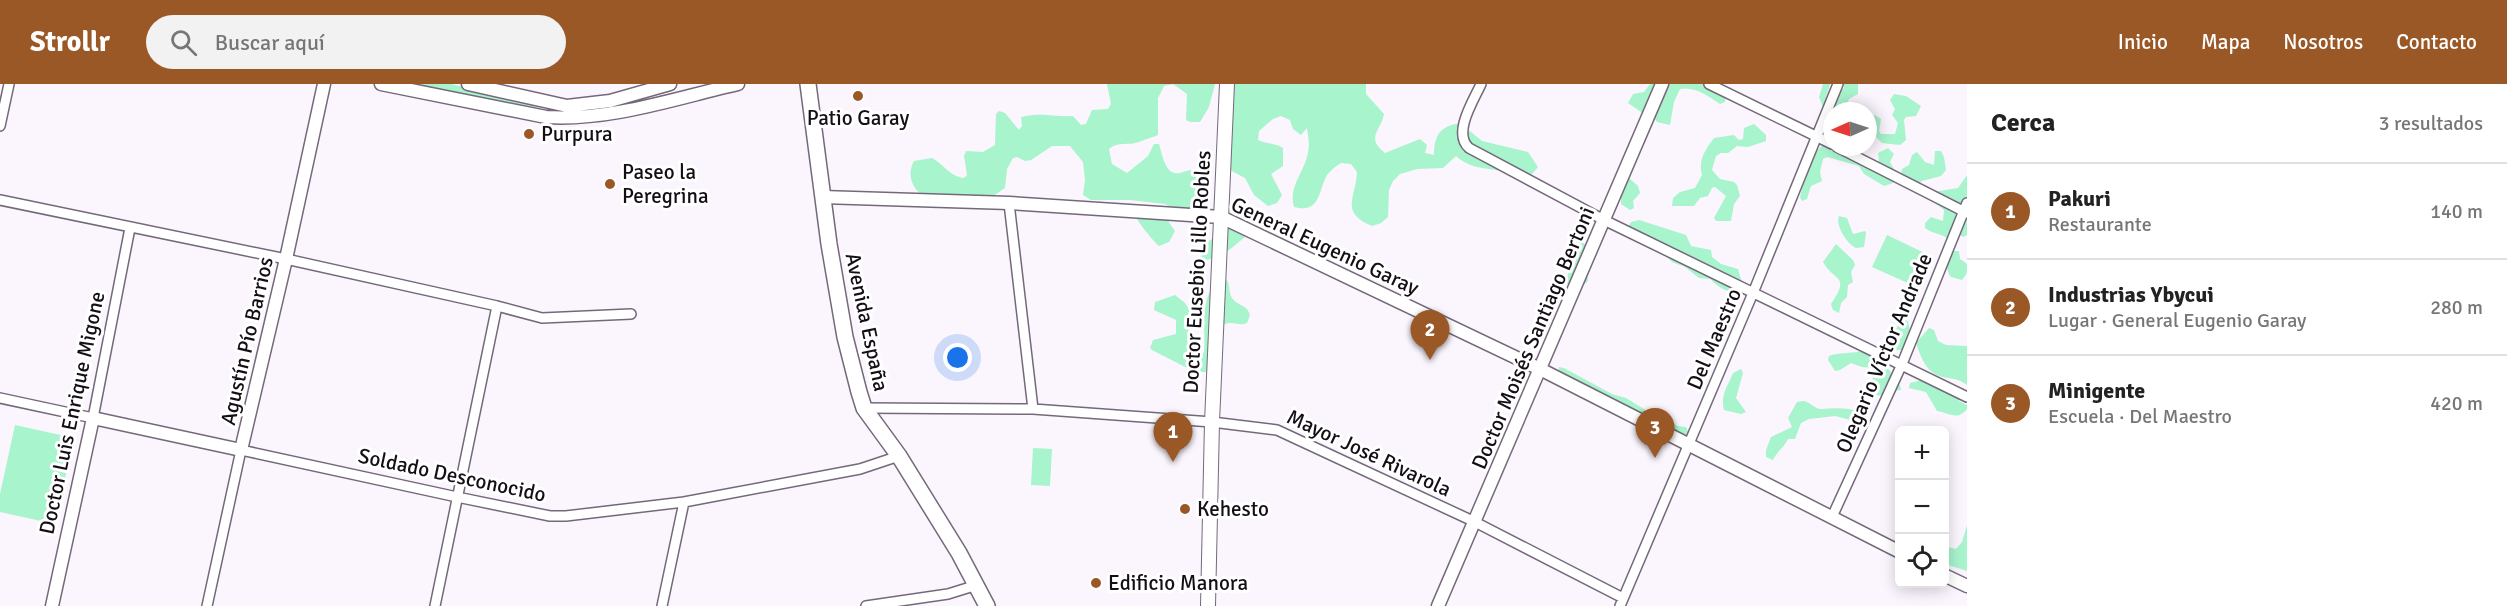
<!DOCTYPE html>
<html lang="es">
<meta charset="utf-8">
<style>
body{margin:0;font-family:Signika,sans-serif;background:#f2f2f2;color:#222}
.controls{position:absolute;right:18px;bottom:18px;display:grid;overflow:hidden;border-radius:9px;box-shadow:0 3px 15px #0003}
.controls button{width:54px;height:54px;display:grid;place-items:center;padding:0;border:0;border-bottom:2px solid #e0e0e0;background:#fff;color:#222;font:30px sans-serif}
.compass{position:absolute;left:1823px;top:18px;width:54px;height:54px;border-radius:50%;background:#fff;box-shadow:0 3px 15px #0003;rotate:267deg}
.you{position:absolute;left:958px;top:274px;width:21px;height:21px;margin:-15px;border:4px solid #fff;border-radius:50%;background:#1a73e8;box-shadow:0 0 0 9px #1a73e833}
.badge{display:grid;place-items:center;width:39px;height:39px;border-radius:50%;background:#9a5826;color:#fff;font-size:20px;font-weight:700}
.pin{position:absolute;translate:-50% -50px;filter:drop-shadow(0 2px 3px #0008)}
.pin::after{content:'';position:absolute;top:32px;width:21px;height:18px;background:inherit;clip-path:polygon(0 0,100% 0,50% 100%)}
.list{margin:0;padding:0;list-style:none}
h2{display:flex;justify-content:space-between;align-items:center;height:78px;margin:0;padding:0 24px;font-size:26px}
h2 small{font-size:20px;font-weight:400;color:#767676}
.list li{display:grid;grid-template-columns:39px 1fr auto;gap:18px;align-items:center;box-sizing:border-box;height:96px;padding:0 24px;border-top:2px solid #e0e0e0}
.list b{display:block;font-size:22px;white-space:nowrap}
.list p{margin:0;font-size:20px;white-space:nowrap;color:#767676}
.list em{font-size:20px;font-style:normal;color:#767676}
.icon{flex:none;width:33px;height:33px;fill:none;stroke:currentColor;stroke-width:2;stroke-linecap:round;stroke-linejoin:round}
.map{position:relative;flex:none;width:1967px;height:522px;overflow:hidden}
header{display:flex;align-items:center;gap:36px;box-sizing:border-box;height:84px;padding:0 30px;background:#9a5826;color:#fff}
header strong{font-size:28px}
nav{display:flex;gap:33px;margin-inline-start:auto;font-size:21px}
.search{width:420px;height:54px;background:#f2f2f2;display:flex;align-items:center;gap:15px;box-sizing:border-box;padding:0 21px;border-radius:33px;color:#767676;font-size:22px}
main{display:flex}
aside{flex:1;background:#fff}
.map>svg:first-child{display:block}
</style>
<header>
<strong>Strollr</strong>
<div class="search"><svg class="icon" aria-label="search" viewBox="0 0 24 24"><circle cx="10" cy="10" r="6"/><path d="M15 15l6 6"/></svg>Buscar aquí</div>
<nav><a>Inicio</a><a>Mapa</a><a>Nosotros</a><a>Contacto</a></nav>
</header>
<main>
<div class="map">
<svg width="1967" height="522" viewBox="0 0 1967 522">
<rect width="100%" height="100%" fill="#fbf5fd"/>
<!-- green -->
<path fill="#a7f4cd" d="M 407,0 L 451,0 L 513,15 L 551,28 Z
M 1107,0 L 1215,0 L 1209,23 L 1200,38 L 1190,38 L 1186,36 L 1187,10 L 1173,0 L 1164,2 L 1158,14 L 1158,51 C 1151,54 1146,55 1139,58 C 1129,62 1118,57 1109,65 L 1112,80 L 1127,89 L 1148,72 L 1154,60 L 1159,60 C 1162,69 1165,92 1179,89 C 1187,88 1189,84 1198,88 L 1211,133 L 1188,134 L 1180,137 L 1171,123 L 1165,120 L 1130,116 L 1091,116 L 1083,111 L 1085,96 L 1083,78 L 1070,62 L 1052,62 L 1031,76 L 1025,77 L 1017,73 L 1013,74 L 1007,85 L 1005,104 L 993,112 L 922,111 C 911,103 907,89 914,77 L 932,74 C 943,80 951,93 964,94 L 967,91 L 964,72 L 966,67 L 983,68 L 995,61 L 996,30 L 999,27 L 1005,29 L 1019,46 L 1022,42 L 1021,33 C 1043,28 1052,33 1073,32 L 1081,41 L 1086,40 L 1092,26 L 1108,25 L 1111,20 Z
M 1228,0 L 1366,0 L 1366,10 L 1384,30 C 1381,47 1365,53 1385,69 L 1420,55 L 1427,61 L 1425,69 L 1434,71 C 1434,52 1440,42 1460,39 L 1482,57 L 1528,68 L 1538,83 L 1532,90 C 1517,96 1510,88 1496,86 C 1481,84 1468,83 1456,72 L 1443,84 L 1417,85 L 1400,90 L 1393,97 L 1389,106 L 1388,133 L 1381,139 L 1372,142 C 1339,128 1356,114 1357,88 L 1351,80 L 1341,79 C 1336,82 1331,86 1327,91 C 1318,108 1320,130 1294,123 C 1288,102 1305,88 1308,68 C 1310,61 1308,52 1307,44 L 1301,51 L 1293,45 L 1290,36 L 1281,32 L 1273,35 L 1259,47 L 1258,56 C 1267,60 1275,59 1283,64 L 1283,82 L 1271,90 L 1282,111 L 1277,119 L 1268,122 L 1254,111 L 1245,94 L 1228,85 Z
M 1650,0 L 1657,0 L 1665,7 L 1668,6 L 1669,0 L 1714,0 L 1726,7 L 1725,18 L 1720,20 C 1708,12 1695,2 1680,5 L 1674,18 L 1670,41 L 1657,38 L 1653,32 L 1644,30 L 1628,19 L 1633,10 L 1644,8 Z
M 1823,0 L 1830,0 L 1826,13 L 1829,17 L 1844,4 L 1844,0 L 1858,0 L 1858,10 L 1849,15 L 1844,27 L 1832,27 L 1832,54 L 1826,49 L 1823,40 L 1829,28 L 1823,23 L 1819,13 Z
M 1894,10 L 1906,12 L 1921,22 L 1916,32 L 1906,33 L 1904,36 L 1906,56 L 1900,61 L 1882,59 L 1870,47 L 1872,33 L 1875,31 L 1881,35 L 1879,47 L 1881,50 L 1895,50 L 1898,39 L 1892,31 L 1895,25 L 1890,16 Z
M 1754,40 L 1766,51 L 1766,57 L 1748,63 L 1737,62 L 1728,69 L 1721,69 L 1716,72 L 1712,86 L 1720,95 L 1734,98 L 1737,101 L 1740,112 L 1734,120 L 1731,137 L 1716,137 L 1714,134 L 1726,112 L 1715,103 L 1712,104 L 1708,112 L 1700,114 L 1694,122 L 1672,122 L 1673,114 L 1680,108 L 1695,104 L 1702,91 C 1698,76 1705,66 1714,54 L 1734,51 L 1739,56 L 1743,55 L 1744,44 Z
M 1826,58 L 1875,80 L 1879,77 L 1878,69 L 1888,64 L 1894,70 L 1890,78 L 1896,89 L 1893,99 L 1884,102 L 1864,90 L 1859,82 L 1827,73 L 1823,75 L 1820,88 L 1822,97 L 1811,102 L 1807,115 L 1802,117 L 1800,113 C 1808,87 1803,78 1826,58 Z
M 1935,67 L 1941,67 L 1944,73 L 1946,86 L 1941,92 L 1922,97 L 1917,101 L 1901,91 L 1902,85 L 1909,81 L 1912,71 L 1917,68 L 1925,78 L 1934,81 Z
M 1967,91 L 1967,151 L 1963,153 L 1953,147 L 1947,154 C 1940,149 1933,150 1925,144 L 1925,139 L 1931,133 L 1943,137 L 1944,126 L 1935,119 L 1933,108 L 1958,104 Z
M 1621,94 L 1629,94 L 1638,102 L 1640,109 L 1633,117 L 1634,124 L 1630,126 L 1621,120 Z
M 1135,131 L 1166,134 L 1175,147 L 1169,158 L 1159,162 C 1154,158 1136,136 1135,131 Z
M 1839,132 L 1847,134 L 1853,150 L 1865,147 L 1866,149 L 1864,163 L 1856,164 C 1847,160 1835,141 1839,132 Z
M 1639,136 L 1686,151 L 1691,162 L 1711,166 L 1712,173 L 1721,180 L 1738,185 L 1742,199 L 1738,208 C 1728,210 1717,202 1710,195 L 1699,194 L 1685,183 L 1672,178 L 1664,170 L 1625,148 L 1631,138 Z
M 1231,142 L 1246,152 C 1233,163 1223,173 1206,176 L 1199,193 L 1193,191 L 1192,181 L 1200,175 L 1206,159 Z
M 1887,151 L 1933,173 L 1919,204 L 1872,183 Z
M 1576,158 L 1583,158 L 1586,162 L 1588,197 L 1585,200 L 1568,201 L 1564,196 L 1568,191 L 1568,182 L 1576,178 L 1575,173 L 1570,168 Z
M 1836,160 L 1853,176 L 1855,181 L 1851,188 L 1853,198 L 1848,201 L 1847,213 L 1841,219 L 1839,229 L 1833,226 L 1831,220 C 1851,190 1834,198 1823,178 Z
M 1954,167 L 1959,167 L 1960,175 L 1967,180 L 1967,189 L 1962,196 L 1951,193 C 1945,186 1946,172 1954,167 Z
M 1220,195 L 1226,195 C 1231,201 1228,208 1232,214 C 1237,222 1247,220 1250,231 L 1247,239 C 1239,243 1229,235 1223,242 L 1210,286 L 1207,288 L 1195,288 L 1152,266 L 1150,264 L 1153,256 L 1176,250 L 1176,236 L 1154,226 L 1155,218 L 1175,211 L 1185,219 L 1190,227 C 1190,241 1184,257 1196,269 L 1204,269 C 1206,243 1198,214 1220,195 Z
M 1903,236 L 1908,237 L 1911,253 L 1906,257 L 1905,266 L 1891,266 L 1887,262 C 1889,256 1898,240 1903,236 Z
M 1929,244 L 1934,246 L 1938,257 L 1946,261 L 1967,262 L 1967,301 C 1959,295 1953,295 1943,293 C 1927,290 1921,274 1916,259 Z
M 1861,267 C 1876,271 1892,284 1896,299 L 1900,301 L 1901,306 C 1888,306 1881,316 1869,309 L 1868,304 L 1876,288 L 1874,284 L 1862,283 L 1851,279 L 1840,286 L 1835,287 L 1828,276 L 1829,272 C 1839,268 1850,270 1861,267 Z
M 1559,283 L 1564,284 L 1612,310 L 1626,314 L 1652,330 L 1678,342 L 1686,343 L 1689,349 L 1683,352 L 1558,288 Z
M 1741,285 L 1743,289 L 1736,314 L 1746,328 L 1741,330 L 1724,326 C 1720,311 1728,302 1733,289 Z
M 1922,296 L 1959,314 L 1959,317 L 1967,321 L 1967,325 C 1957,337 1950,329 1937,327 L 1926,308 L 1909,304 L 1910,299 Z
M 1804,317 C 1810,318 1815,325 1821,325 C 1836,324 1849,323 1863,329 L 1866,336 L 1858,338 L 1835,332 L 1809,335 L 1801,339 L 1795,355 L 1788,355 C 1784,364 1777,367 1773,376 L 1766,373 L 1766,366 L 1771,353 L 1792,343 L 1788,334 L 1797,318 Z
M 15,341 L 74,354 L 55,440 L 0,428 L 0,410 Z
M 1033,364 L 1052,365 L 1050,402 L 1031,401 Z
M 1967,441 L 1967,487 L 1945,480 L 1944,462 L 1956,465 L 1962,458 Z"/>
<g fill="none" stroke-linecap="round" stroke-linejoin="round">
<!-- minor casing -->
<g stroke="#75687a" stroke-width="12">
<path id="minor" d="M 1481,0 C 1474,16 1452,49 1469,64 L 1604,136 L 1967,313
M 1709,0 L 1832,60
M 0,42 L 9,0
M 1837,63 L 1967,129
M 0,116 L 286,175 L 497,222 L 542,234 L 631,230
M 1009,119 L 1033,325
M 0,314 L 93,334 L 130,144
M 864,324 L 1033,325 L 1212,338 L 1277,346 L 1475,438 L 1623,514
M 1832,433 L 1902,280 L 1967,119
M 207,522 L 241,366 L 457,413 L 550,432 L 566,432 L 684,418 L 860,385 L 899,372
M 435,522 L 497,222
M 662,522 L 684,418
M 866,522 L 948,510 L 977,501
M 1620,522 L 1753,209 L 1838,0"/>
</g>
<!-- tertiary casing -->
<g stroke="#75687a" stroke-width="15">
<path id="tertiary" d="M 381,0 L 546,33 C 611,37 676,14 738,0
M 468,0 L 567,22 L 610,17 L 670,0
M 822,113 L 1009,119 L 1221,133 L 1540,285 L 1900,468
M 1944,491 L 1967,502
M 52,522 L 93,334 L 241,366 L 286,175 L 324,0
M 1438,522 L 1662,0"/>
</g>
<!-- secondary casing -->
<g stroke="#75687a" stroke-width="16">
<path id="secondary" d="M 1208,522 L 1212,338 L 1227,0"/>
</g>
<!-- primary casing -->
<g stroke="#75687a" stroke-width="18">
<path id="primary" d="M 808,0 L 829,160 L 845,253 L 859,308 L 864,324 L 899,372 L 959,469 L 987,522"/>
</g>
<!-- minor -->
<use href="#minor" stroke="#fff" stroke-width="9"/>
<!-- tertiary -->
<use href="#tertiary" stroke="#fff" stroke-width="12"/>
<!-- secondary -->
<use href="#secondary" stroke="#fff" stroke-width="14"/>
<!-- primary -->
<use href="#primary" stroke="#fff" stroke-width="15"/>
</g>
<!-- markers -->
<g fill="#9a5826" stroke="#fff" stroke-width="2">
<circle cx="858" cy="12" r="6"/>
<circle cx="529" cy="50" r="6"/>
<circle cx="610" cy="100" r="6"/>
<circle cx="1185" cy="425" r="6"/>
<circle cx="1096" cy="499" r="6"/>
</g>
<g text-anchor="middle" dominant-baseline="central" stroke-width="6" stroke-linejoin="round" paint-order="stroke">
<!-- poi labels -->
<g font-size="21" fill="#140e15" stroke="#fff" text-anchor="start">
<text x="858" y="34" text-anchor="middle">Patio Garay</text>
<text x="541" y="50">Purpura</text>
<text x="622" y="88">Paseo la<tspan x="622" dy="24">Peregrina</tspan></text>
<text x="1197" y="425">Kehesto</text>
<text x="1108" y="499">Edificio Manora</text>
</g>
<!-- street labels -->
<g font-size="21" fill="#140e15" stroke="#fff">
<text transform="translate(1325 162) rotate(25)">General Eugenio Garay</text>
<text transform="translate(1197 188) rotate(-87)">Doctor Eusebio Lillo Robles</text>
<text transform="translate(867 238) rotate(78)">Avenida España</text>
<text transform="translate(1533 254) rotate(-67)">Doctor Moisés Santiago Bertoni</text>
<text transform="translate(1714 255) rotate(-67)">Del Maestro</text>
<text transform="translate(247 257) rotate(-77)">Agustín Pío Barrios</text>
<text transform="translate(1884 269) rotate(-67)">Olegario Víctor Andrade</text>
<text transform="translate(72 329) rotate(-78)">Doctor Luis Enrique Migone</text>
<text transform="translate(1369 369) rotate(25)">Mayor José Rivarola</text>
<text transform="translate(452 391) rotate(12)">Soldado Desconocido</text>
</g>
</g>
</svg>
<div class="controls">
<button>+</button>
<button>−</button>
<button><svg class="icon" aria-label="locate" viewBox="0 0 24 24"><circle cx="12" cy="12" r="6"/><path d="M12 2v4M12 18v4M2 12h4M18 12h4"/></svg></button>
</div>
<svg class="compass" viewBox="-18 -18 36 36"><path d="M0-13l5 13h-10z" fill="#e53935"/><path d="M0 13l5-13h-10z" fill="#767676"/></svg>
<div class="you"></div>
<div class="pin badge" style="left:1173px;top:378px">1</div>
<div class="pin badge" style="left:1430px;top:276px">2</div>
<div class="pin badge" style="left:1655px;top:374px">3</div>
</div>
<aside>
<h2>Cerca<small>3 resultados</small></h2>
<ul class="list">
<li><span class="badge">1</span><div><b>Pakuri</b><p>Restaurante</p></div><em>140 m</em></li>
<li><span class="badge">2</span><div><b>Industrias Ybycui</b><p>Lugar · General Eugenio Garay</p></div><em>280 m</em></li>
<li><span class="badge">3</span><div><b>Minigente</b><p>Escuela · Del Maestro</p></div><em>420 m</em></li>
</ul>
</aside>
</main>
